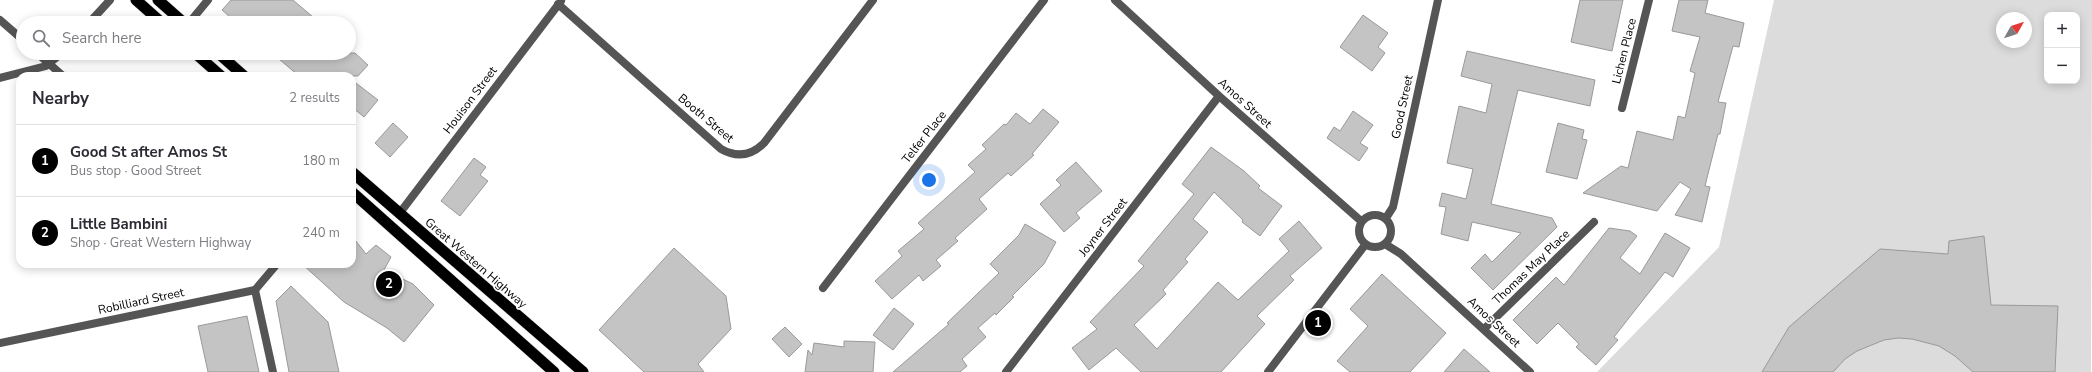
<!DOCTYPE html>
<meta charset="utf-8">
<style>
body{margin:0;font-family:"Nunito Sans",sans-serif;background:#f2f2f3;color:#2b2b33}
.controls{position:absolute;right:12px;top:12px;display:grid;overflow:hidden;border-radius:8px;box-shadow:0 2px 10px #0003}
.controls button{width:36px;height:36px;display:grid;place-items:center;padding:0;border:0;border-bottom:1px solid #e1e1e2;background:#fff;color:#2b2b33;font:20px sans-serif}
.compass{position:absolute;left:1996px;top:12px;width:36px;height:36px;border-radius:50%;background:#fff;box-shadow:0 2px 10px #0003;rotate:51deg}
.you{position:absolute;left:929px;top:180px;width:14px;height:14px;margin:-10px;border:3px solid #fff;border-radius:50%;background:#1a73e8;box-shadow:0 0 0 6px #1a73e833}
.badge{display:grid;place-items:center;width:26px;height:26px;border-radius:50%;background:#000;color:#fff;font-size:13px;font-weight:700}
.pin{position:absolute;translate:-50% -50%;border:2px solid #fff;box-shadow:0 1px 4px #0006}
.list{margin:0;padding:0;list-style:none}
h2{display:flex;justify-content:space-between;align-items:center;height:52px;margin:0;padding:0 16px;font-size:17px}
h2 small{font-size:13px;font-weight:400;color:#7c7c81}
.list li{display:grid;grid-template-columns:26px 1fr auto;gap:12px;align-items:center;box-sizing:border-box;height:72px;padding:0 16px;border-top:1px solid #e1e1e2}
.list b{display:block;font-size:15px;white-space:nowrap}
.list p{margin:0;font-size:13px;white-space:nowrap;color:#7c7c81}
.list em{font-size:13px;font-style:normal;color:#7c7c81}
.icon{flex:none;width:22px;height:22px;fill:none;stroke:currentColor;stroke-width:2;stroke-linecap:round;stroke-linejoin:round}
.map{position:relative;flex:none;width:2092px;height:372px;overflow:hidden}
.search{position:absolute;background:#fff;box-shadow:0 2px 10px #0003;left:16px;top:16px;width:340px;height:44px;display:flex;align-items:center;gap:10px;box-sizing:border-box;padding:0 14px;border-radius:22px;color:#7c7c81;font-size:15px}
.panel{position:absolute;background:#fff;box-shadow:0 2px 10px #0003;left:16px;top:72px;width:340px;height:196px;border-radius:12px}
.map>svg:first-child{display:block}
</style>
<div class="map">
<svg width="2092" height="372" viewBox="0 0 2092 372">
<rect width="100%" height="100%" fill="#fff"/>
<!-- green -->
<path fill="#dcdcdc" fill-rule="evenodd" d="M 1774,0 L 2092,0 L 2091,372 L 1597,372 L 1719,247 ZM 2047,15 L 2077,15 L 2077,81 L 2047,81 ZM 2002,18 L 2026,18 L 2026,42 L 2002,42 Z"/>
<!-- building -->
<path fill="#c4c4c4" stroke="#999" d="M 231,0 L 293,0 L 320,23 L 237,23 L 222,10 Z
M 1580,0 L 1623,0 L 1612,51 L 1571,42 Z
M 1679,0 L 1708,0 L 1705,13 L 1744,23 L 1739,47 L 1733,46 L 1718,102 L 1726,103 L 1720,134 L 1718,134 L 1705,186 L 1710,187 L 1702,222 L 1675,215 L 1691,189 L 1680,182 L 1657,211 L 1583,193 L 1621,166 L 1628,168 L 1637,131 L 1673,140 L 1678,116 L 1685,118 L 1695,73 L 1690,71 L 1700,37 L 1672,31 Z
M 1363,15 L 1388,33 L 1378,47 L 1385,53 L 1372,71 L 1340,47 Z
M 1467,51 L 1595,80 L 1590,106 L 1518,90 L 1491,204 L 1552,218 L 1557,227 L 1493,290 L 1471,268 L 1485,254 L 1492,262 L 1521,233 L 1472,222 L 1468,241 L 1441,234 L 1446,207 L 1439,206 L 1442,193 L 1466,199 L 1473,169 L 1447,163 L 1459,106 L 1486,113 L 1492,84 L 1461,76 Z
M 272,53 L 355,53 L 368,65 L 358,76 L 299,76 Z
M 352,80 L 378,100 L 364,117 L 352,107 Z
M 1043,109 L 1059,122 L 1032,154 L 1034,155 L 1011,176 L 1008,173 L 979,199 L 987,209 L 955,238 L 958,241 L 936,260 L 941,266 L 923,281 L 919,275 L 892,299 L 875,281 L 902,256 L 898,251 L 924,229 L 918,223 L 975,172 L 968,165 L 986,149 L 982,145 L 1004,124 L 1006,125 L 1016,113 L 1030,124 Z
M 1353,111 L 1373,125 L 1360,143 L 1368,148 L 1359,161 L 1327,138 L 1334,127 L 1340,131 Z
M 393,123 L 408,137 L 390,157 L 375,143 Z
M 1558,123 L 1584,130 L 1582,139 L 1587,140 L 1577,179 L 1546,172 Z
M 1211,147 L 1244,171 L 1260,186 L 1258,188 L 1282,206 L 1260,236 L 1242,222 L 1243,220 L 1214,192 L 1193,219 L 1208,232 L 1185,259 L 1188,262 L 1163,290 L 1166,294 L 1134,325 L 1157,349 L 1218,282 L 1238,300 L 1289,251 L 1279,239 L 1299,221 L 1322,248 L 1290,276 L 1294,280 L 1257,316 L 1265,324 L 1221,372 L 1141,372 L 1116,348 L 1089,370 L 1072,348 L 1097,329 L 1090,322 L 1144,266 L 1138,261 L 1194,194 L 1182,184 Z
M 474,158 L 486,167 L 480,175 L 488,181 L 460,216 L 441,201 Z
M 1076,162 L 1102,191 L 1076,213 L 1080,218 L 1064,232 L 1040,204 L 1061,185 L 1056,180 Z
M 1025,224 L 1056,242 L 1044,264 L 1012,296 L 1014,297 L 996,315 L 995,313 L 978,328 L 986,337 L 962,359 L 967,366 L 960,372 L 893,372 L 949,324 L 947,323 L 999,273 L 990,264 L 1019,235 Z
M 1609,228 L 1630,231 L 1637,236 L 1620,258 L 1640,274 L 1665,233 L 1690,248 L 1673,277 L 1665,272 L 1614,337 L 1618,340 L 1596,365 L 1576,347 L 1579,344 L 1558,323 L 1537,344 L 1513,320 L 1556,277 L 1564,285 Z
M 352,236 L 366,254 L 376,245 L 391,257 L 384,270 L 413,284 L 434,305 L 404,342 L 387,328 L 344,302 L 302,264 L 352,264 Z
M 1984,236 L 1991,305 L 2058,306 L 2055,372 L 1973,372 L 1955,356 L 1939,346 L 1912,339 L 1898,338 L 1884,340 L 1857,351 L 1845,359 L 1833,372 L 1762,372 L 1789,327 L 1880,249 L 1948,254 L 1949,241 Z
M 674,248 L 726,296 L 731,329 L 698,364 L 704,372 L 644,372 L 599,330 Z
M 1382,274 L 1446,333 L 1410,372 L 1350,372 L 1337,361 L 1368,326 L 1350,309 Z
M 291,286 L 328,322 L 339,372 L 289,372 L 276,301 Z
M 894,308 L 914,324 L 893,350 L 873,335 Z
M 247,316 L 259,372 L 208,372 L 198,326 Z
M 785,327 L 802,344 L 789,357 L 772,339 Z
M 844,341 L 875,342 L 873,372 L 805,372 L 808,350 L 812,355 L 814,343 L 844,347 Z
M 1464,349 L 1490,372 L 1444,372 Z"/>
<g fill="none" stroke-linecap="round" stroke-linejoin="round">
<!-- trunk casing -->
<g stroke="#dbdbdb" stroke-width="12">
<path id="trunk" d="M 136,0 L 162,23
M 158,0 L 184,23
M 195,53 L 221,76
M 218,53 L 244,76
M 352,172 L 583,372
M 352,192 L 554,372"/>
</g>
<!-- service -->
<path stroke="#555" stroke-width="8" d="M 0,20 L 23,40
M 37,53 L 63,76
M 255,290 L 273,372
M 1484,329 L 1594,222"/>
<!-- minor -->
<path stroke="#555" stroke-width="8" d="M 1115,0 L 1219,96 L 1361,221
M 558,4 L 721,149 C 737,158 751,156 764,143 L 873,0
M 89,23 L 110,0
M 189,23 L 208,0
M 0,78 L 46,66 L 62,53
M 1622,108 L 1649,0
M 399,214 L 561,1
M1359 231a16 16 0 1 1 32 0a16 16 0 1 1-32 0Z
M 1386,218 L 1393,207 L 1438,0
M 1385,244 L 1401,254 L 1530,372
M 823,288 L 1044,0
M 0,343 L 255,290 L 277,264
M 1006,372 L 1219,96
M 1268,372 L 1365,245"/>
<!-- trunk -->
<use href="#trunk" stroke="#000" stroke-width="11"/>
</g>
<g text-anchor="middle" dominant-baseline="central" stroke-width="3.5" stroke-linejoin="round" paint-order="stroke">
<!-- street labels -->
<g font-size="12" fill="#000" stroke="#fff">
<text transform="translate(1624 51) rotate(-76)">Lichen Place</text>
<text transform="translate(470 100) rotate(-53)">Houison Street</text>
<text transform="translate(1245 103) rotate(42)">Amos Street</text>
<text transform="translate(1402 107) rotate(-78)">Good Street</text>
<text transform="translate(706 118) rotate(40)">Booth Street</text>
<text transform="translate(924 137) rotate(-52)">Telfer Place</text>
<text transform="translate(1103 227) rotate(-52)">Joyner Street</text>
<text transform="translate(476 263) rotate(41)">Great Western Highway</text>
<text transform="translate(1531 267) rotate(-44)">Thomas May Place</text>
<text transform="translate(141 301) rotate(-12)">Robilliard Street</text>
<text transform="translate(1494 322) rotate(43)">Amos Street</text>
</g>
</g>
</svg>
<div class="controls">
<button>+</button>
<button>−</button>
</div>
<svg class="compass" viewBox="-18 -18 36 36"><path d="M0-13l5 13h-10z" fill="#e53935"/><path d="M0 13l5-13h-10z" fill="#7c7c81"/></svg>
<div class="you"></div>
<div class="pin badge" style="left:1318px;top:323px">1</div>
<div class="pin badge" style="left:389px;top:284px">2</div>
<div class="search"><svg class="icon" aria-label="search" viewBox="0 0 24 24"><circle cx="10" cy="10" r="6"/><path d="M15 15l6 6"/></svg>Search here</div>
<section class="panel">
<h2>Nearby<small>2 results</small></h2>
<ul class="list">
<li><span class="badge">1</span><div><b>Good St after Amos St</b><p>Bus stop · Good Street</p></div><em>180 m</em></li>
<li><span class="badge">2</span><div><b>Little Bambini</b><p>Shop · Great Western Highway</p></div><em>240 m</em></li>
</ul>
</section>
</div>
